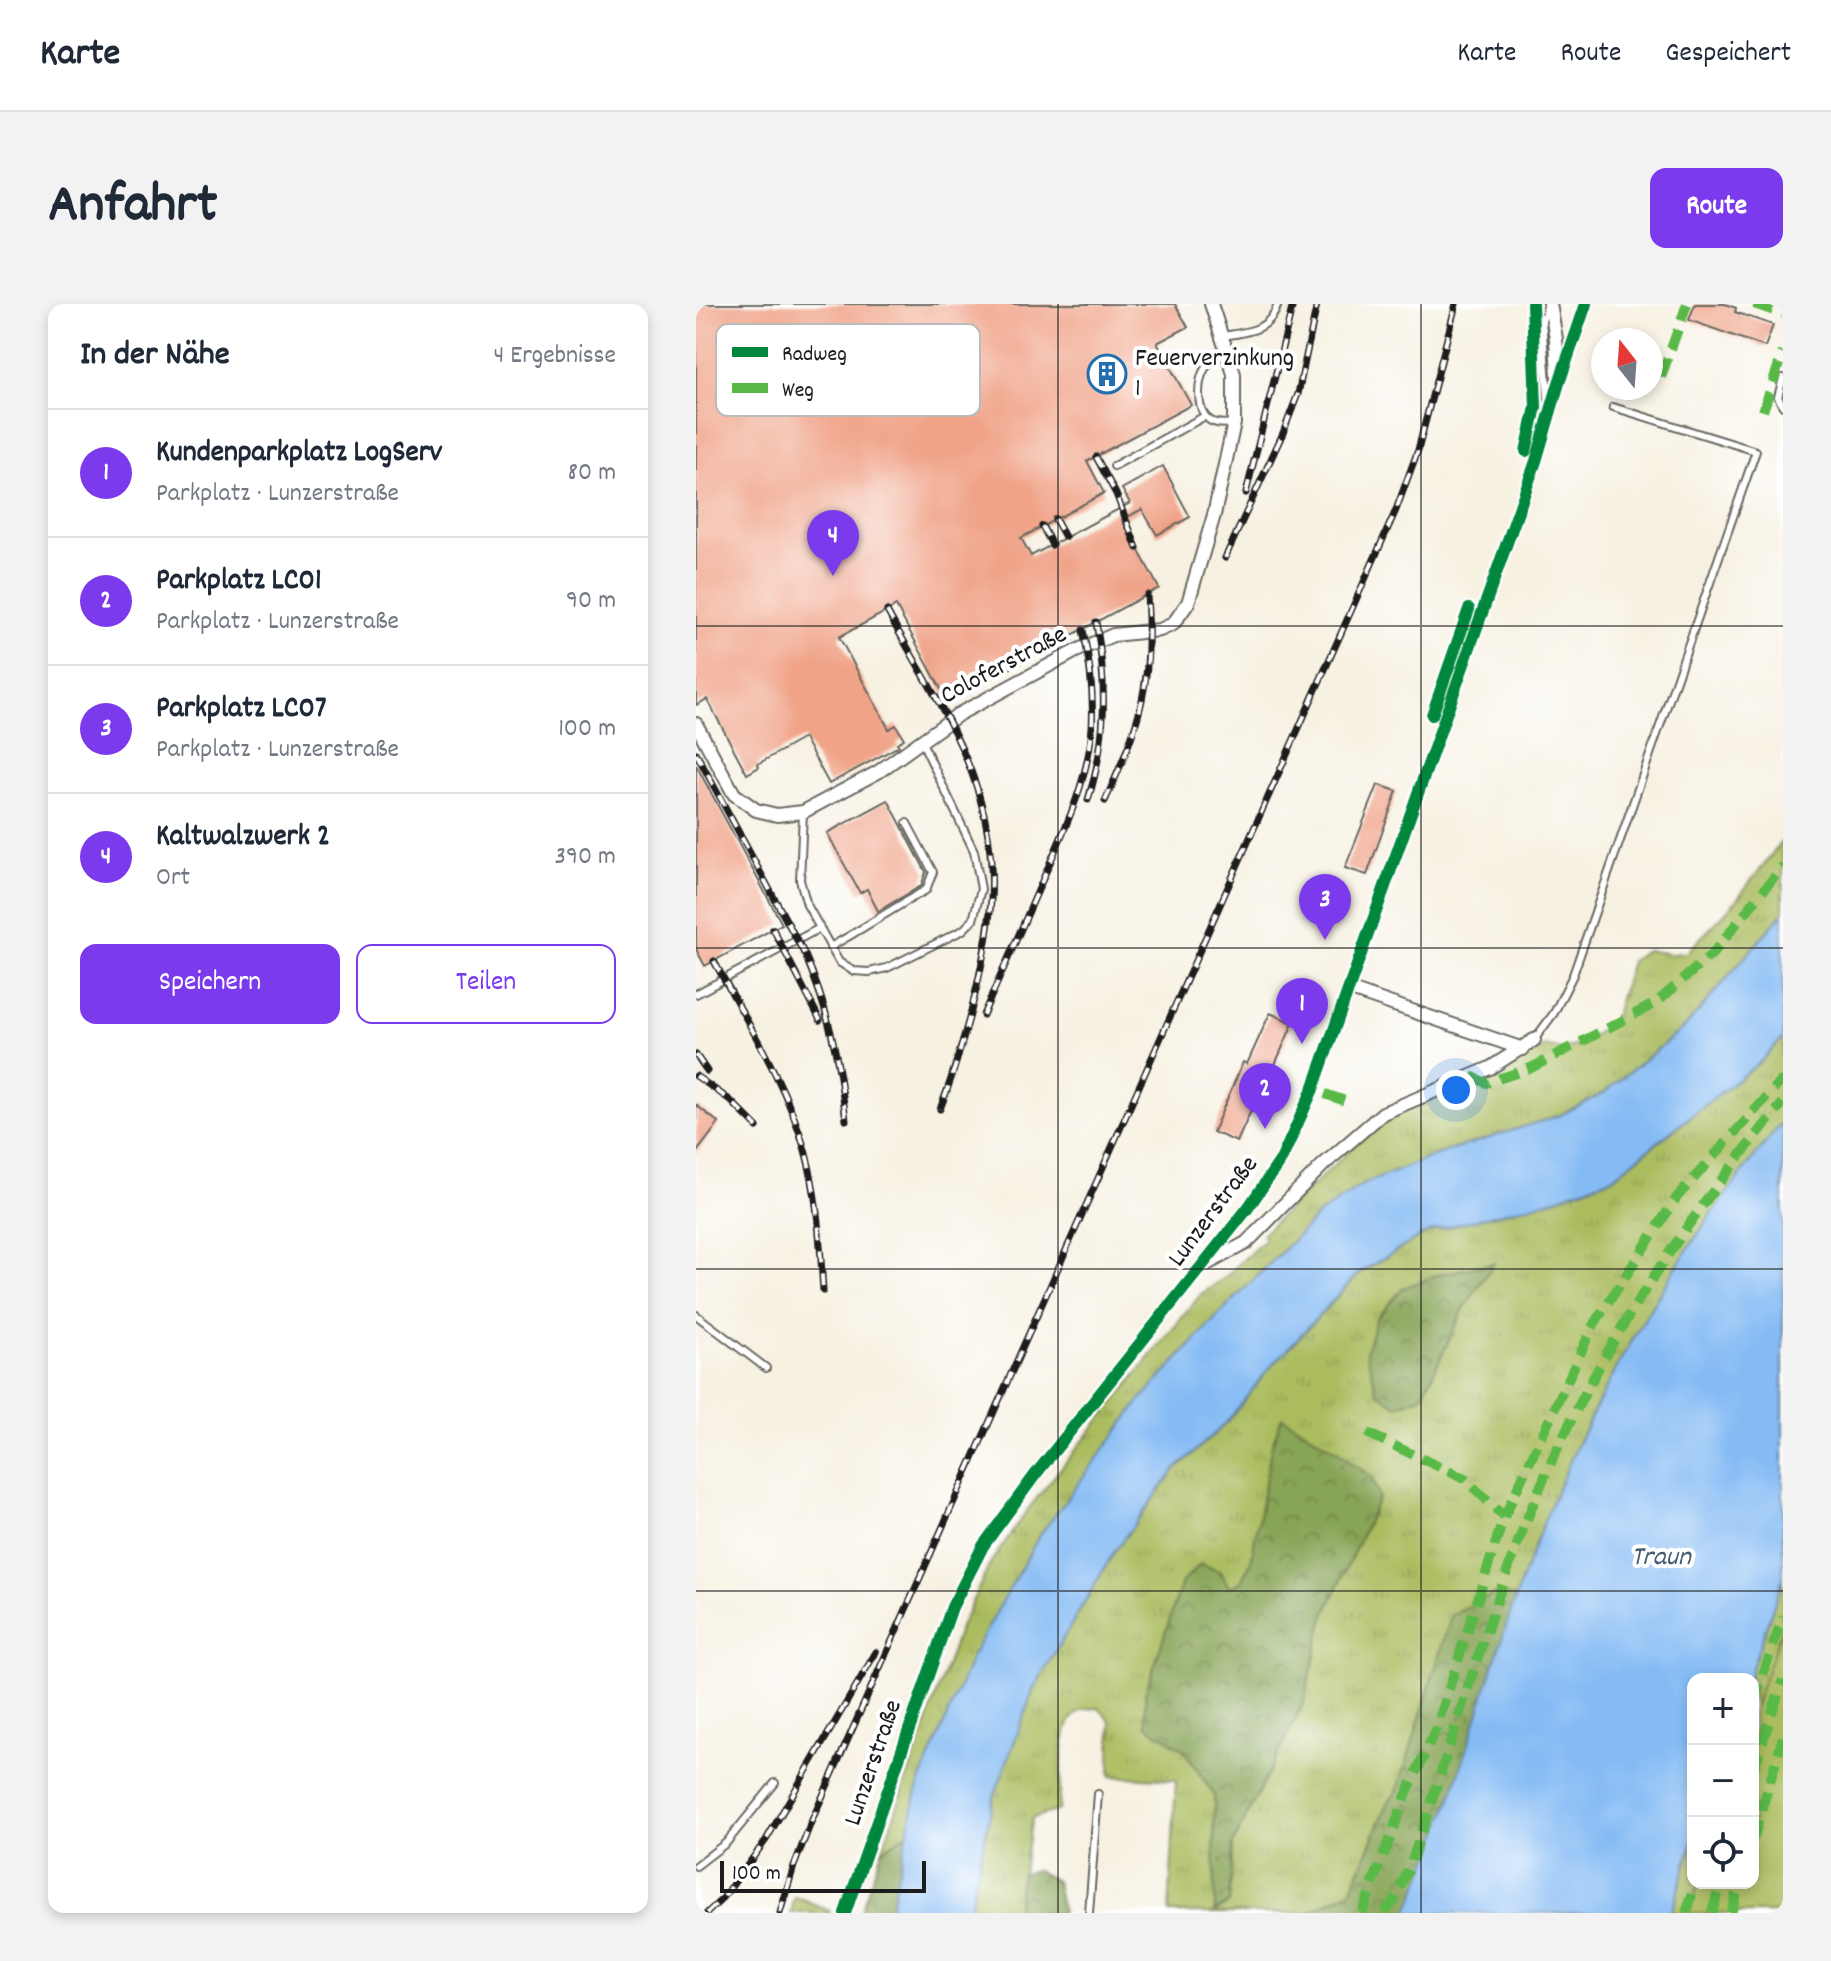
<!DOCTYPE html>
<html lang="de">
<meta charset="utf-8">
<style>
body{margin:0;font-family:Dekko,sans-serif;background:#f2f2f3;color:#1f2937}
.controls{position:absolute;right:24px;bottom:24px;display:grid;overflow:hidden;border-radius:16px;box-shadow:0 4px 12px #0003}
.controls button{width:72px;height:72px;display:grid;place-items:center;padding:0;border:0;border-bottom:2px solid #e0e1e3;background:#fff;color:#1f2937;font:40px sans-serif}
.compass{position:absolute;left:895px;top:24px;width:72px;height:72px;border-radius:50%;background:#fff;box-shadow:0 4px 12px #0003;rotate:343deg}
.scale{position:absolute;left:24px;bottom:20px;width:206px;box-sizing:border-box;padding-left:8px;border:4px solid #1c1c1c;border-top:0;font-size:22px;line-height:28px;white-space:nowrap;color:#1c1c1c;-webkit-text-stroke:6px #fff;paint-order:stroke}
.you{position:absolute;left:760px;top:786px;width:28px;height:28px;margin:-20px;border:6px solid #fff;border-radius:50%;background:#1a73e8;box-shadow:0 0 0 12px #1a73e833}
.badge{display:grid;place-items:center;width:52px;height:52px;border-radius:50%;background:#7c3aed;color:#fff;font-size:26px;font-weight:700}
.pin{position:absolute;translate:-50% -66px;filter:drop-shadow(0 2px 4px #0008)}
.pin::after{content:'';position:absolute;top:42px;width:28px;height:24px;background:inherit;clip-path:polygon(0 0,100% 0,50% 100%)}
.list{margin:0;padding:0;list-style:none}
h2{display:flex;justify-content:space-between;align-items:center;height:104px;margin:0;padding:0 32px;font-size:34px}
h2 small{font-size:26px;font-weight:400;color:#747a83}
.list li{display:grid;grid-template-columns:52px 1fr auto;gap:24px;align-items:center;box-sizing:border-box;height:128px;padding:0 32px;border-top:2px solid #e0e1e3}
.list b{display:block;font-size:30px;white-space:nowrap}
.list p{margin:0;font-size:26px;white-space:nowrap;color:#747a83}
.list em{font-size:26px;font-style:normal;color:#747a83}
.actions{display:flex;gap:16px;padding:24px 32px}
.actions a{flex:1;padding:18px 0;border:2px solid #7c3aed;border-radius:16px;text-align:center;font-size:28px;color:#7c3aed}
.actions .main{background:#7c3aed;color:#fff}
.icon{flex:none;width:44px;height:44px;fill:none;stroke:currentColor;stroke-width:2;stroke-linecap:round;stroke-linejoin:round}
.map{position:relative;flex:none;width:1087px;height:1609px;overflow:hidden;border-radius:16px}
header{display:flex;align-items:center;gap:48px;box-sizing:border-box;height:112px;padding:0 40px;background:#fff;border-bottom:2px solid #e0e1e3}
header strong{font-size:38px}
nav{display:flex;gap:44px;margin-inline-start:auto;font-size:28px}
.intro{display:flex;align-items:center;justify-content:space-between;box-sizing:border-box;height:192px;padding:0 48px}
h1{margin:0;font-size:56px}
.button{padding:20px 36px;border-radius:16px;background:#7c3aed;color:#fff;font-size:28px;font-weight:700}
main{display:flex;gap:48px;padding:0 48px}
aside{flex:1;background:#fff;border-radius:16px;box-shadow:0 4px 12px #0003}
.map>svg:first-child{display:block}
</style>
<header>
<strong>Karte</strong>
<nav><a>Karte</a><a>Route</a><a>Gespeichert</a></nav>
</header>
<div class="intro"><h1>Anfahrt</h1><a class="button">Route</a></div>
<main>
<aside>
<h2>In der Nähe<small>4 Ergebnisse</small></h2>
<ul class="list">
<li><span class="badge">1</span><div><b>Kundenparkplatz LogServ</b><p>Parkplatz · Lunzerstraße</p></div><em>80 m</em></li>
<li><span class="badge">2</span><div><b>Parkplatz LC01</b><p>Parkplatz · Lunzerstraße</p></div><em>90 m</em></li>
<li><span class="badge">3</span><div><b>Parkplatz LC07</b><p>Parkplatz · Lunzerstraße</p></div><em>100 m</em></li>
<li><span class="badge">4</span><div><b>Kaltwalzwerk 2</b><p>Ort</p></div><em>390 m</em></li>
</ul>
<div class="actions"><a class="main">Speichern</a><a>Teilen</a></div>
</aside>
<div class="map">
<svg width="1087" height="1609" viewBox="0 0 1087 1609">
<defs>
<pattern id="grass-tufts" width="24" height="20" patternUnits="userSpaceOnUse" patternTransform="scale(2)"><rect width="24" height="20" fill="#abbc5f"/><path d="M3 7l-1-3M5 7V3M7 7l1-3M15 17l-1-3M17 17v-4M19 17l1-3" fill="none" stroke="#93a152"/></pattern>
<pattern id="forest-crowns" width="20" height="18" patternUnits="userSpaceOnUse" patternTransform="scale(2)"><rect width="20" height="18" fill="#88a456"/><path d="M2 6a3 3 0 1 1 6 0M12 15a3 3 0 1 1 6 0" fill="none" stroke="#6e8546"/></pattern>
</defs>
<rect width="100%" height="100%" fill="#fff"/>
<filter id="ink" filterUnits="userSpaceOnUse"><feTurbulence type="fractalNoise" baseFrequency=".0125" numOctaves="2"/><feDisplacementMap in="SourceGraphic" scale="16" xChannelSelector="R" yChannelSelector="G"/><feConvolveMatrix kernelMatrix="1 2 1 2 8 2 1 2 1" color-interpolation-filters="sRGB"/></filter>
<filter id="wash" filterUnits="userSpaceOnUse"><feTurbulence type="fractalNoise" baseFrequency=".006" numOctaves="4" result="noise"/><feDisplacementMap in="SourceGraphic" scale="32" xChannelSelector="R" yChannelSelector="G"/><feGaussianBlur stdDeviation="1.8" result="paint"/><feColorMatrix in="noise" values="0 0 0 0 0 0 0 0 0 0 0 0 0 0 0 0 0 1.4 0 .05"/><feComposite in="paint" operator="in"/></filter>
<g filter="url(#wash)">
<rect width="100%" height="100%" fill="#f7f1e2"/>
<!-- grass -->
<path fill="url(#grass-tufts)" stroke="#646c3e" stroke-width="2" fill-rule="evenodd" d="M 1087,536 L 1087,609 L 991,721 L 908,789 L 864,811 L 737,852 L 623,910 L 517,1017 L 445,1096 L 222,1483 L 211,1530 L 186,1546 L 264,1323 L 295,1258 L 332,1205 L 505,990 L 527,975 L 569,935 L 566,930 L 660,840 L 698,812 L 788,774 L 850,742 L 866,746 L 888,739 L 918,715 L 935,657 L 950,646 L 975,650 L 990,649 L 1033,605 Z
M 1087,734 L 1087,818 C 977,947 872,1132 821,1293 L 799,1289 L 702,1486 L 692,1499 L 655,1587 L 612,1609 L 473,1609 L 480,1476 L 414,1472 L 415,1418 L 403,1404 C 392,1404 382,1405 375,1416 C 365,1430 364,1487 363,1506 L 336,1514 L 319,1609 L 272,1609 L 297,1496 L 338,1384 L 418,1248 L 478,1167 L 531,1118 L 572,1066 L 663,970 L 732,928 L 852,897 L 916,874 L 1064,758 ZM 797,960 L 767,1006 L 726,1093 L 744,970 ZM 586,1113 L 641,1147 L 676,1174 L 682,1193 L 628,1313 L 608,1398 L 537,1539 L 533,1599 L 520,1607 L 518,1491 L 449,1390 L 468,1337 L 533,1283 L 545,1278 L 555,1258 Z
M 1087,1274 L 1087,1364 L 1057,1456 L 1057,1375 L 1052,1375 Z
M 997,1537 L 997,1579 L 1021,1579 L 1012,1609 L 975,1609 Z
M 99,1593 L 134,1607 L 134,1609 L 95,1609 Z"/>
<!-- forest -->
<path fill="url(#forest-crowns)" stroke="#526039" stroke-width="2" d="M 798,959 L 767,1006 L 726,1093 L 701,1102 L 681,1088 L 670,1047 L 680,1015 L 707,984 L 744,970 Z
M 586,1113 L 641,1147 L 676,1174 L 683,1193 L 628,1313 L 608,1398 L 537,1539 L 533,1599 L 519,1607 L 518,1491 L 488,1446 L 450,1421 L 449,1390 L 486,1278 L 505,1260 L 525,1268 L 533,1283 L 545,1278 L 555,1258 L 575,1144 Z
M 799,1289 L 821,1293 C 787,1399 756,1507 711,1609 L 612,1609 L 655,1587 L 692,1499 L 702,1486 L 755,1312 Z
M 211,1530 L 193,1609 L 164,1609 L 186,1546 Z
M 340,1566 L 360,1577 L 366,1609 L 319,1609 L 326,1569 Z"/>
<!-- park -->
<path fill="#abbc5f" stroke="#646c3e" stroke-width="2" d="M 1087,1321 L 1087,1609 L 993,1609 L 1003,1579 L 1057,1579 L 1057,1406 Z"/>
<!-- water -->
<path fill="#85bbf4" stroke="#506c88" stroke-width="2" d="M 1087,609 L 1087,734 L 1064,758 L 916,874 L 852,897 L 732,928 L 663,969 L 572,1066 L 531,1118 L 478,1167 L 418,1248 L 338,1384 L 297,1496 L 272,1609 L 193,1609 L 222,1483 L 276,1352 L 343,1232 L 445,1096 L 517,1017 L 623,910 L 668,880 L 737,852 L 864,811 L 908,789 L 991,721 Z
M 1087,818 L 1087,1274 L 1052,1375 L 997,1375 L 997,1537 L 975,1609 L 711,1609 C 760,1498 788,1380 829,1267 C 885,1111 980,944 1087,818 Z"/>
<g id="blocks">
<!-- building -->
<path fill="#f0a387" d="M 0,0 L 479,0 L 492,23 L 461,39 L 495,101 L 391,157 L 408,189 L 325,234 L 335,252 L 434,199 L 426,185 L 467,162 L 494,213 L 461,231 L 446,205 L 426,216 L 463,284 L 252,398 L 200,302 L 143,333 L 193,425 L 200,421 L 208,435 L 201,439 L 203,442 L 133,480 L 108,434 L 62,460 L 63,463 L 51,470 L 11,395 L 0,401 Z
M 999,0 L 1029,0 L 1040,4 L 1039,8 L 1077,21 L 1069,43 L 993,16 Z
M 0,461 L 86,620 L 9,662 L 0,645 Z
M 682,481 L 701,487 L 671,571 L 649,564 Z
M 192,496 L 230,568 L 225,582 L 182,607 L 171,585 L 164,589 L 131,529 Z
M 574,709 L 597,719 L 578,763 L 575,762 L 541,838 L 517,828 L 547,758 L 551,760 Z
M 0,801 L 23,819 L 0,849 Z"/>
</g>
</g>
<g filter="url(#ink)">
<use href="#blocks" fill-opacity="0" stroke="#696761" stroke-width="2"/>
<g fill="none" stroke-linecap="round" stroke-linejoin="round">
<!-- lane casing -->
<g stroke="#696761" stroke-width="10">
<path id="lane" d="M 851,3 L 846,17 L 853,103
M 527,32 C 552,28 574,27 582,0
M 533,50 C 524,53 517,55 511,62 C 500,74 499,111 517,118 C 523,120 530,120 536,119
M 1087,74 L 1082,93 L 1087,102
M 418,162 L 509,112
M 107,508 L 104,576 L 111,601 L 143,658 L 157,667 L 173,668 L 191,664 L 267,626 L 277,616 L 285,585 L 278,547 L 225,436
M 134,643 C 167,625 197,604 230,586 L 237,568 L 211,519
M 0,690 L 124,624
M 838,736 L 858,709 L 877,671 L 1060,147 L 917,103
M 0,1011 L 70,1064
M 0,1562 L 30,1539 L 79,1479
M 393,1609 L 402,1490"/>
</g>
<!-- street casing -->
<g stroke="#696761" stroke-width="16">
<path id="street" d="M 854,0 L 860,35 L 862,72
M 0,420 L 38,490 L 60,506 L 81,511 L 107,508 L 182,468 L 263,410 L 380,347 L 417,331 L 464,326 L 477,320 L 492,299 L 518,211 L 538,119 L 538,70 L 515,0
M 652,685 L 827,745
M 509,961 L 550,939 L 627,861 L 687,809 L 794,764 L 838,736
M 149,1609 L 256,1303 L 287,1242 L 339,1171 L 552,904 L 586,854 L 617,785 L 840,157 L 863,79 L 890,0"/>
</g>
<!-- lane -->
<use href="#lane" stroke="#fff" stroke-width="6"/>
<!-- street -->
<use href="#street" stroke="#fff" stroke-width="12"/>
<!-- rail casing -->
<g stroke="#1c1c1c" stroke-width="7">
<path id="rail" d="M 400,153 L 420,190 L 441,244
M 550,189 L 597,0
M 359,215 L 369,233
M 346,222 L 356,241
M 529,254 L 587,129 L 602,90 L 621,0
M 191,307 C 223,366 264,426 283,491 C 306,568 294,631 275,707 C 266,740 257,773 244,805
M 0,449 L 109,651 C 133,707 143,756 150,816
M 392,496 C 411,436 411,380 400,318
M 409,497 C 445,419 457,378 451,291
M 77,625 L 124,716
M 18,657 C 51,718 90,779 109,846 C 122,892 124,939 127,987
M 287,711 C 308,664 329,617 349,570 C 370,523 392,476 396,424 C 398,390 394,358 387,326
M 0,751 L 11,767
M 0,772 L 34,796 L 61,823
M 11,1609 L 27,1594 L 70,1536 L 180,1348
M 84,1609 L 98,1562 L 116,1516 L 700,206 L 722,146 L 760,0"/>
</g>
<!-- rail -->
<use href="#rail" stroke="#fff" stroke-width="4" stroke-dasharray="12" stroke-linecap="butt"/>
<!-- quiet -->
<path stroke="#58b947" stroke-width="10" stroke-dasharray="20 10" stroke-linecap="butt" d="M 1058,0 L 1087,10
M 965,73 L 991,0
M 1067,107 L 1087,48
M 604,686 L 611,700
M 775,772 L 790,779 L 835,764 L 960,699 L 1017,649 L 1087,562
M 629,790 L 652,798
M 671,1129 L 769,1175 L 808,1213
M 1057,1399 L 1087,1313
M 1057,1467 L 1087,1376
M 1057,1535 L 1087,1433
M 666,1609 L 709,1494 L 740,1425 L 808,1213 L 897,1022 L 981,893 L 1087,775
M 688,1609 L 698,1597 L 714,1562 C 759,1433 794,1298 849,1172 C 909,1036 991,913 1087,799
M 990,1609 L 1000,1579
M 1016,1609 L 1024,1579
M 1035,1609 L 1043,1579"/>
<!-- cycleway casing -->
<g stroke="#fff" stroke-width="17">
<path id="cycleway" d="M 830,147 L 840,103 L 836,0
M 736,411 L 773,305
M 149,1609 L 256,1303 L 287,1242 L 339,1171 L 552,904 L 586,854 L 617,785 L 840,157 L 863,79 L 890,0"/>
</g>
<!-- cycleway -->
<use href="#cycleway" stroke="#00873e" stroke-width="12"/>
</g>
</g>
<!-- grid -->
<path fill="none" stroke="#1c1c1c" stroke-width="2" stroke-opacity="0.55" d="M 362,0 L 362,1609M 725,0 L 725,1609M 0,322 L 1087,322M 0,644 L 1087,644M 0,965 L 1087,965M 0,1287 L 1087,1287"/>
<!-- icons -->
<defs>
<g id="building-ring" transform="scale(2)"><circle r="9.5" fill="#fff" stroke="#1f6fb2" stroke-width="1.5"/><path d="M-4-6H4V6H1V3H-1V6H-4ZM-2.5-4.3h1.7v1.8h-1.7ZM.8-4.3h1.7v1.8H.8ZM-2.5-1h1.7V.8h-1.7ZM.8-1h1.7V.8H.8Z" fill="#1f6fb2"/></g>
</defs>
<g fill-rule="evenodd">
<use href="#building-ring" x="411" y="70"/>
</g>
<g text-anchor="middle" dominant-baseline="central" stroke-width="8" stroke-linejoin="round" paint-order="stroke">
<!-- poi labels -->
<g font-size="26" fill="#1c1c1c" stroke="#fff" text-anchor="start">
<text x="439" y="55">Feuerverzinkung<tspan x="439" dy="30">1</tspan></text>
</g>
<!-- street labels -->
<g font-size="26" fill="#1c1c1c" stroke="#fff">
<text transform="translate(308 362) rotate(-28)">Coloferstraße</text>
<text transform="translate(518 908) rotate(-53)">Lunzerstraße</text>
<text transform="translate(178 1459) rotate(-71)">Lunzerstraße</text>
</g>
<!-- water labels -->
<g font-size="28" font-style="italic" fill="#465c72" stroke="#fff">
<text x="965" y="1255">Traun</text>
</g>
</g>
<!-- legend -->
<rect x="20" y="20" width="264" height="92" rx="12" fill="#fff" stroke="#bbb" stroke-width="2"/>
<rect x="36" y="43" width="36" height="10" fill="#00873e"/>
<rect x="36" y="79" width="36" height="10" fill="#58b947"/>
<g font-size="22" fill="#1c1c1c">
<text x="86" y="56">Radweg</text>
<text x="86" y="92">Weg</text>
</g>
</svg>
<div class="controls">
<button>+</button>
<button>−</button>
<button><svg class="icon" aria-label="locate" viewBox="0 0 24 24"><circle cx="12" cy="12" r="6"/><path d="M12 2v4M12 18v4M2 12h4M18 12h4"/></svg></button>
</div>
<svg class="compass" viewBox="-18 -18 36 36"><path d="M0-13l5 13h-10z" fill="#e53935"/><path d="M0 13l5-13h-10z" fill="#747a83"/></svg>
<div class="scale">100 m</div>
<div class="you"></div>
<div class="pin badge" style="left:606px;top:740px">1</div>
<div class="pin badge" style="left:569px;top:825px">2</div>
<div class="pin badge" style="left:629px;top:636px">3</div>
<div class="pin badge" style="left:137px;top:272px">4</div>
</div>
</main>
